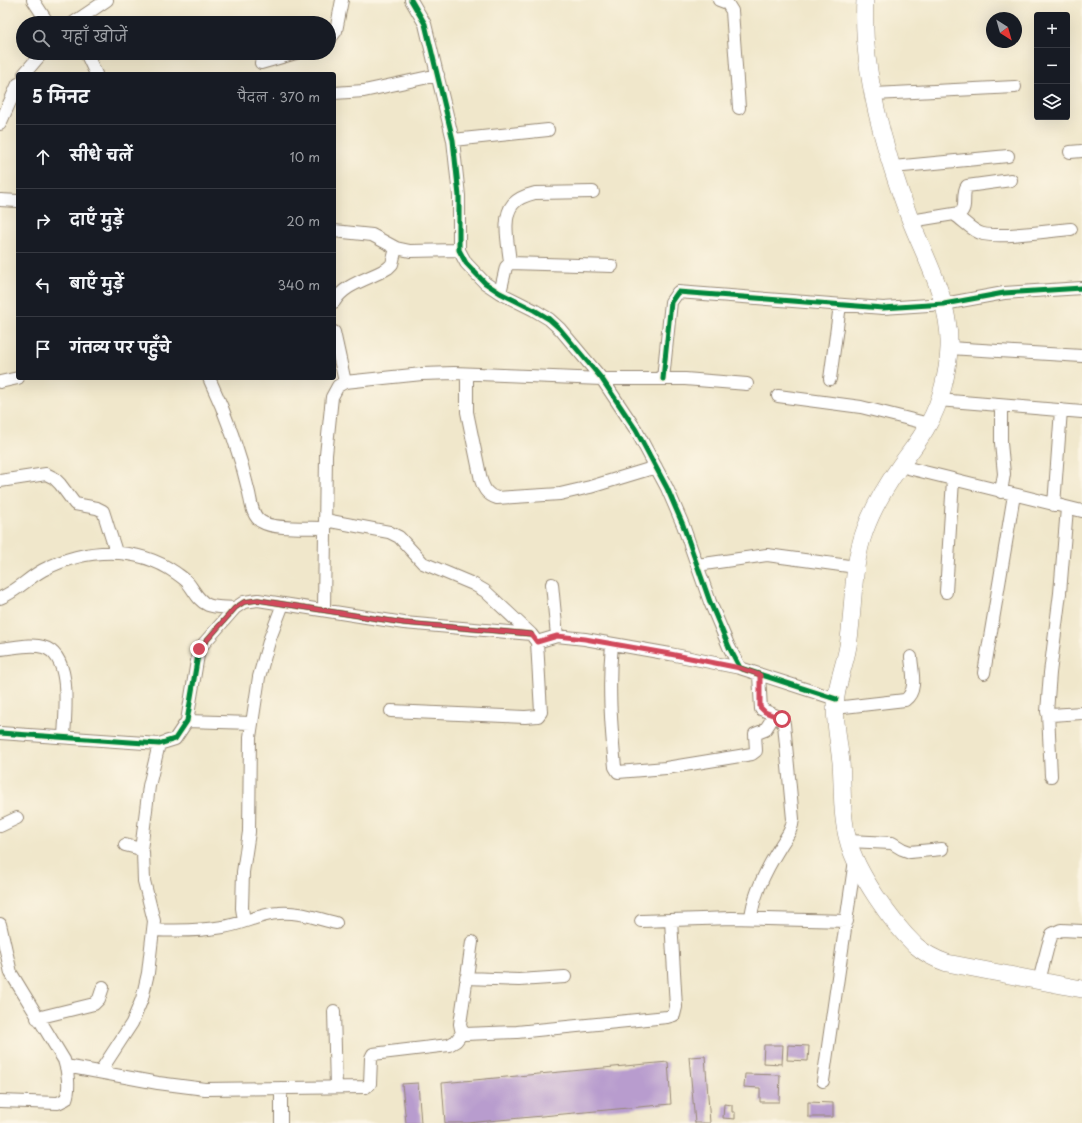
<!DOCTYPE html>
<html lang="hi">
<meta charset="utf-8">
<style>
body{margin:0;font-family:"Playpen Sans","Playpen Sans Deva",sans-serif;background:#20242c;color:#f1f3f6}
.controls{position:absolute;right:12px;top:12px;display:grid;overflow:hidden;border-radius:4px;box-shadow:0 4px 16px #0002}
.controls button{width:36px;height:36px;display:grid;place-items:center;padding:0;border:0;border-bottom:1px solid #363941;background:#171b24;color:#f1f3f6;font:20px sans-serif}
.compass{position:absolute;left:986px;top:12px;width:36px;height:36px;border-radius:50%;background:#171b24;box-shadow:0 4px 16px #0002;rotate:143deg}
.stop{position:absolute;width:12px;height:12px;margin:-9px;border:3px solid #d1495b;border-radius:50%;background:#fff}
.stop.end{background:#d1495b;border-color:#fff;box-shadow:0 1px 4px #0008}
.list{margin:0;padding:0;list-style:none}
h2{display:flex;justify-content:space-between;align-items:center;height:52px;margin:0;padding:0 16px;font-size:17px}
h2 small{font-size:13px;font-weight:400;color:#9ea1a6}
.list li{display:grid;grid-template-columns:26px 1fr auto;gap:12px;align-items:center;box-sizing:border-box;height:64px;padding:0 16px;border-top:1px solid #363941}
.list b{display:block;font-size:15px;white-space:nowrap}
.list em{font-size:13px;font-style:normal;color:#9ea1a6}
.icon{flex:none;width:22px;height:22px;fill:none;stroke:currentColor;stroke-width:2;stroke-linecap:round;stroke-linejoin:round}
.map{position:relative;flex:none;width:1082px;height:1123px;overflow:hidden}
.search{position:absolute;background:#171b24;box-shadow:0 4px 16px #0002;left:16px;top:16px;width:320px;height:44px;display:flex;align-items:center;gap:10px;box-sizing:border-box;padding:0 14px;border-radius:22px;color:#9ea1a6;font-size:15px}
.panel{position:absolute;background:#171b24;box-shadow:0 4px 16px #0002;left:16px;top:72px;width:320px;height:308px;border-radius:4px}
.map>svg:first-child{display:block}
</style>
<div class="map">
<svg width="1082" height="1123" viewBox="0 0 1082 1123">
<rect width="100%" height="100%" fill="#fcf5e5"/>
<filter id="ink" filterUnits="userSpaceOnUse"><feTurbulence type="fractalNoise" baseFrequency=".025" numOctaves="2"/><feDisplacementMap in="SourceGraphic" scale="8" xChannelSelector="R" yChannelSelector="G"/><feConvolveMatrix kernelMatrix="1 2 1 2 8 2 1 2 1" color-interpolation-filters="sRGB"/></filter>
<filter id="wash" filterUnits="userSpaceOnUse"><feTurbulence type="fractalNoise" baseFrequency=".012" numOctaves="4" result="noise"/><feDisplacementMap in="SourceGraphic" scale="16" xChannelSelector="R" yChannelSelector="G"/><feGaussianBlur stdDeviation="0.9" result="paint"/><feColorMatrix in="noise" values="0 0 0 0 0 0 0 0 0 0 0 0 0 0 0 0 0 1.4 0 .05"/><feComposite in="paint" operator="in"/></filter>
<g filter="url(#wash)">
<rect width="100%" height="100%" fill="#f0e7cb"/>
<g id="blocks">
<!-- building -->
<path fill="#b89cce" d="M 764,1045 L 783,1045 L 782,1064 L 763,1063 Z
M 788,1045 L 809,1046 L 808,1061 L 787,1060 Z
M 705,1056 L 710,1123 L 695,1123 L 689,1057 Z
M 668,1062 L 671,1104 L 467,1123 L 445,1123 L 442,1083 Z
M 745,1074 L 780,1075 L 779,1102 L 760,1102 L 760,1088 L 744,1087 Z
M 418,1083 L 421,1123 L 406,1123 L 402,1084 Z
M 808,1102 L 833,1103 L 833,1117 L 808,1117 Z
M 724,1104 L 732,1105 L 732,1112 L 735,1112 L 735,1119 L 723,1118 Z"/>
</g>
</g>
<g filter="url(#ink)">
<use href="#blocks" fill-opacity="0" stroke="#968874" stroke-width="1"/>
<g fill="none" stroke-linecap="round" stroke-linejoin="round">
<!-- street casing -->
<g stroke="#968874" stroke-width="14">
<path id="street" d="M 33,0 L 48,23
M 411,0 L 425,24 L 453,140 L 459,196 L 459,250 L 466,263 L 485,283 L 500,293 L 534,310 L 549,319 L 560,329 L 602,379 L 636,430 L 667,488 L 683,525 L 710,602 L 729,647 L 740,668 L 836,699
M 719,0 L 727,3 L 732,11 L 739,108
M 73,23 L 107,0
M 329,40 L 336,31 L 342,0
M 86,53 L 96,74
M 261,63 L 296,53
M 24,74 L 42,53
M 334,93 L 364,91 L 438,75
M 874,94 L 1015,87
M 0,124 L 18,84
M 453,140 L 548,130
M 1070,152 L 1082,151
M 893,167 L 1008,156
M 0,200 L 18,201
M 955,215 C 963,220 973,232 983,234 C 1005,238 1048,231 1071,229
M 911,221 L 960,213 C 968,207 961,194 967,186 L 1011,180
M 334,231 L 372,235 L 396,248 L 410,251 L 459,250
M 510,263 C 509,247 501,218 513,204 C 518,198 527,195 535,193 L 593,192
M 500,293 L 506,267 L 510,263 L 612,266
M 334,302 C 345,283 370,279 388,268 L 392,264 L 396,248
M 334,332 L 345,382
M 949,348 L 1082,356
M 467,374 L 467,412 L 481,480 C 484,489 487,495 497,498 L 560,494 L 590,487 L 656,467
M 209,378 C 226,414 240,453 249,493 C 251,502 252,517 262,522 C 275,530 309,527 325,528
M 663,379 L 671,302 L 678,292 L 883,308 L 944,304 L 1004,293 L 1082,288
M 830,379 L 840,305
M 0,382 L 18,378
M 778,396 L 861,407 L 929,424
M 938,400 L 1082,412
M 900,466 L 1082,511
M 0,481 L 46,474 L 54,478 L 60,484 L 75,504 L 97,508 L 103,511 L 116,552
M 1001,492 L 1004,474 L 1001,443 L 1001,407
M 1054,505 L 1061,410
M 1067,508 L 1060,593 L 1050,673 L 1047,712 L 1051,715 L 1082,713
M 325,520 L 389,532 L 399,537 L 423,563 L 473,584 L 485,591 L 531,634 L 537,642 L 541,712 L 538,716 L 525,717 L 391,711
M 697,565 L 767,555 L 856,567
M 552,584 L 557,636
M 946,592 L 953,480
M 0,598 C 16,592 28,578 43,570 C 85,548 136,545 176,573 C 180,576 185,579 188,583 C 194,590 198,601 208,605 C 216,608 227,607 235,608
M 324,610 L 326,455 L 332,397 L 338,386 L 345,382 L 422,374 L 454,373 L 602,379 L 685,379 L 747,384
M 537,642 L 557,636 L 585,639 L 670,654 L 740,668
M 612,644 C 608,686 611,726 615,767 L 618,772 L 666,768 L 752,754 L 756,751 L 755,734 L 765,730 L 774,716
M 0,649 C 13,648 31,643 43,647 C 73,655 65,713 64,737
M 984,673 L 1014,495
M 835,708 L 905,700 C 918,691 912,671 911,657
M 1048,713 L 1051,776
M 187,721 L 252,723
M 0,733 L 159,744 L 175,739 L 187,721 L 199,649 L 235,608 L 244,602 L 258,600 L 404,623 L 531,634
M 0,826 L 17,818
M 848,841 L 892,843 L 902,849 L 910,852 L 942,849
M 141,850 L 149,786 L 159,744
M 751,918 C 753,894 767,868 780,847 C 786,837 792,831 793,819 L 784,724 L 779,717 L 761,709 L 759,675
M 244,921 L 242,908 L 243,872 L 249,832 L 250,737 L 259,677 L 270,638 L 283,604
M 641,921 L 732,918 L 847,921
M 0,924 L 11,973 L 64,1060 C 68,1071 70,1089 66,1099 L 58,1103 L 0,1101
M 153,930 C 176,931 200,931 223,927 C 243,924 259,914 279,913 C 298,911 318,919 336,923
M 472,942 L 460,1024 L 461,1029 L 465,1034 L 517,1032 L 667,1017 L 674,1015 L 676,1007 L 671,920
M 466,978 L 519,980 L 565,977
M 1039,981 L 1048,946 L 1052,934 L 1061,930 L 1082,931
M 334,1011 L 336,1087
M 37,1018 L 94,1004 L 99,999 L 103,987
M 66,1066 L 158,1083 L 205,1089 L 366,1087 L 370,1084 L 371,1058 L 373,1054 L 449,1045 L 456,1041 L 463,1032
M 100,1072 L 132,1023 L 142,999 L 148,973 L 154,921 L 144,881 L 143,852 L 137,848 L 125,845
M 823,1081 L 855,860
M 281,1088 L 281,1123"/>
</g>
<!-- secondary casing -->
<g stroke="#968874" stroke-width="18">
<path id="secondary" d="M 865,0 C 861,70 885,153 910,219 C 926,260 951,302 949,348 C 948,372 941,402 929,423 C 921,439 910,452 900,466 C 886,486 873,508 865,530 C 852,565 854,603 849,639 C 847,661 836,683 835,705 C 835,724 839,744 841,762 C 843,788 841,815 848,840 C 856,872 892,923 915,945 C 925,954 935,959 947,963 L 1082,989"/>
</g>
<!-- street -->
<use href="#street" stroke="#fff" stroke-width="12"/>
<!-- secondary -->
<use href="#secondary" stroke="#fff" stroke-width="17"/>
<!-- cycleway casing -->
<g stroke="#fcf5e5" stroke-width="8">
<path id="cycleway" d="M 411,0 L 425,24 L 453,140 L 459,196 L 459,250 L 466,263 L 485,283 L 500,293 L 534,310 L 549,319 L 560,329 L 602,379 L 636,430 L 667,488 L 683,525 L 710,602 L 729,647 L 740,668 L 836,699
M 663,379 L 671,302 L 678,292 L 883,308 L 944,304 L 1004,293 L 1082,288
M 0,733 L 159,744 L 175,739 L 187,721 L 199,649 L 235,608 L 244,602 L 258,600 L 404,623 L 531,634"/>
</g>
<!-- cycleway -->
<use href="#cycleway" stroke="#00873e" stroke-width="5"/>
</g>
</g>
<g fill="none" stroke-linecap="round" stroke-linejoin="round" filter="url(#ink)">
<!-- route -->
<path stroke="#d1495b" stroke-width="5" d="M 199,649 L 235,608 L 244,602 L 258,600 L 404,623 L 531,634 L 537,642 L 557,636 L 585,639 L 670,654 L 740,668 L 760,675 L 760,707 L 765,712 L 782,719"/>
</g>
</svg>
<div class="controls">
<button>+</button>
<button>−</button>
<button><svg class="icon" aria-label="layers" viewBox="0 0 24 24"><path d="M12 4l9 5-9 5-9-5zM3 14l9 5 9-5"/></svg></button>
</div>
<svg class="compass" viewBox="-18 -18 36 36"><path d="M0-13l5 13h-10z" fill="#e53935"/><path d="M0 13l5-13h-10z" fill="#9ea1a6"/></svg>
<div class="stop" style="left:782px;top:719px"></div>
<div class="stop end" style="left:199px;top:649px"></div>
<div class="search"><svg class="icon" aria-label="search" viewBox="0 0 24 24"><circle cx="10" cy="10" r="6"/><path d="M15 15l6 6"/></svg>यहाँ खोजें</div>
<section class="panel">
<h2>5 मिनट<small>पैदल · 370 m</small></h2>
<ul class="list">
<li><svg class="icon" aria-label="ahead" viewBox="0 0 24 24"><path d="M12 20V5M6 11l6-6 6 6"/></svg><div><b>सीधे चलें</b></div><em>10 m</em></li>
<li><svg class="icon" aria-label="right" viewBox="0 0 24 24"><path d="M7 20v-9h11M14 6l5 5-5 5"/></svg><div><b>दाएँ मुड़ें</b></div><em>20 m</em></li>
<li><svg class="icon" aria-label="left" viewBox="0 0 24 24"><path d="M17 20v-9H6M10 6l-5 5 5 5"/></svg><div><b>बाएँ मुड़ें</b></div><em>340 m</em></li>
<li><svg class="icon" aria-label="arrive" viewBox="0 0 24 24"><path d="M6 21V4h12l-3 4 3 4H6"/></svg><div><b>गंतव्य पर पहुँचे</b></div></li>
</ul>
</section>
</div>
